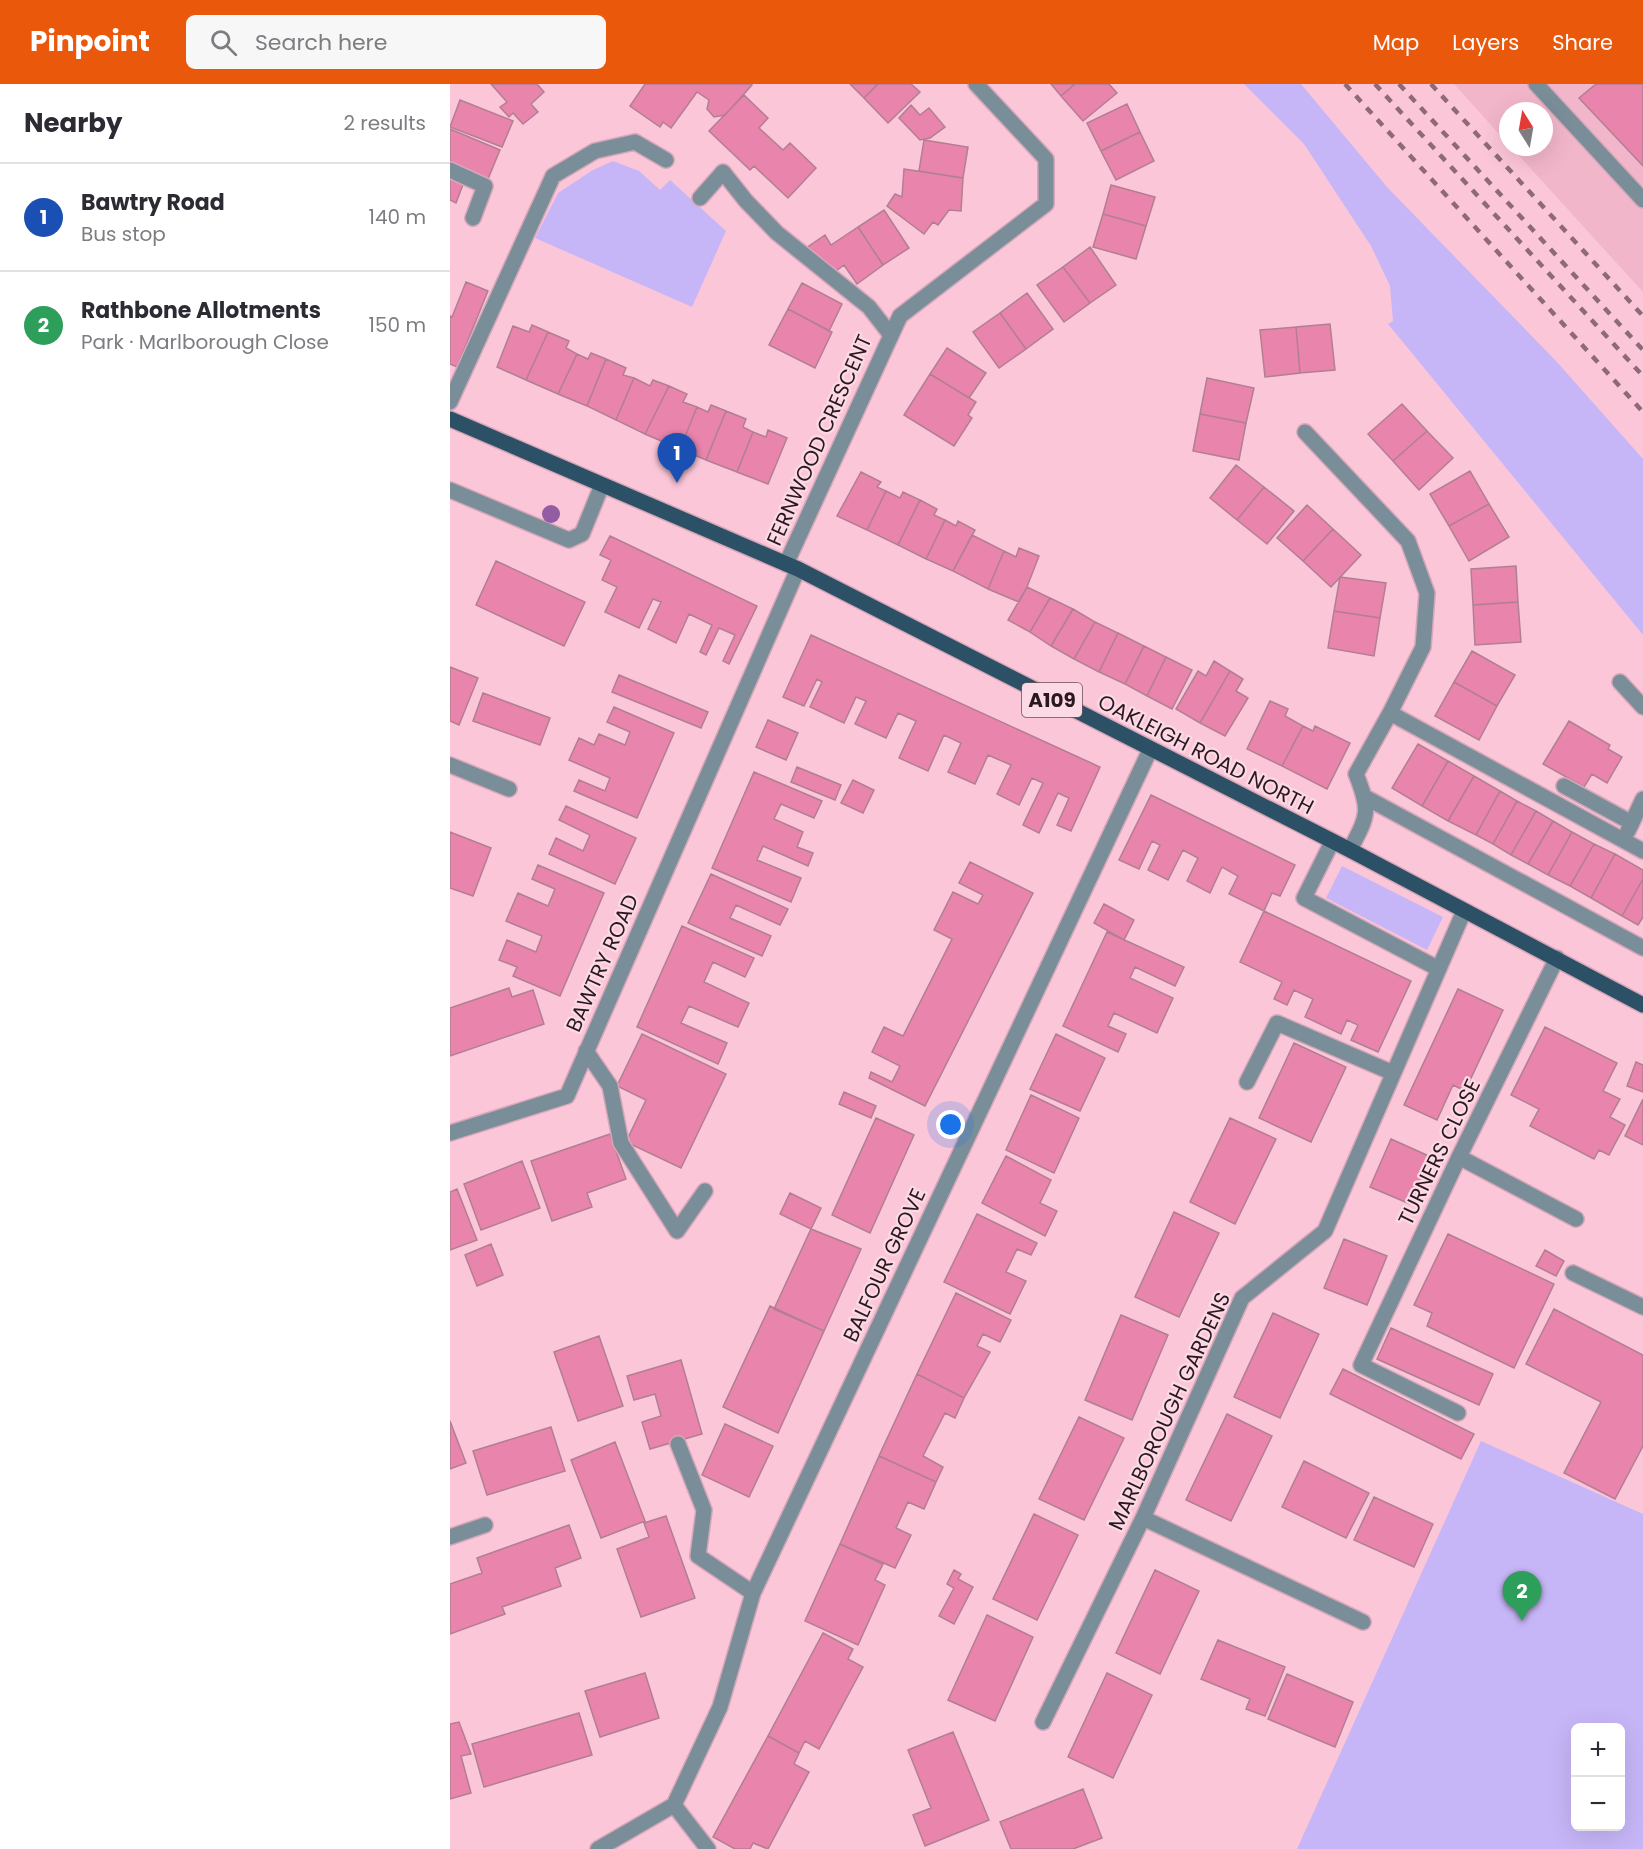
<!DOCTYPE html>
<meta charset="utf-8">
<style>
body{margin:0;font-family:Poppins,sans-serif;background:#f7f7f7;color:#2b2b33}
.controls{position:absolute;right:18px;bottom:18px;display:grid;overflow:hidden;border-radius:9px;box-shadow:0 6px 24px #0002}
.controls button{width:54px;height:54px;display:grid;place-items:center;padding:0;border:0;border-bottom:2px solid #e1e1e2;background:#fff;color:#2b2b33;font:30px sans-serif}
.compass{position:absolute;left:1049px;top:18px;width:54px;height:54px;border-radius:50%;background:#fff;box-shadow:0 6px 24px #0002;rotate:349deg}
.you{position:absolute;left:501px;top:1041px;width:21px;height:21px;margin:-15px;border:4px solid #fff;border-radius:50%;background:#1a73e8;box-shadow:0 0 0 9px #1a73e833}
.badge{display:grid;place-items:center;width:39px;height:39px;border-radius:50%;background:#ea580c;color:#fff;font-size:20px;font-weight:700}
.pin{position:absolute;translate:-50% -50px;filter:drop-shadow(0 2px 3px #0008)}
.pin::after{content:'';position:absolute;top:32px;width:21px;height:18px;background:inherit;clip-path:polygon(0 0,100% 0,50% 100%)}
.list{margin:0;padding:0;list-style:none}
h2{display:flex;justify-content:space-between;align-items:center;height:78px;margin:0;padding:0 24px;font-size:26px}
h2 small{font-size:20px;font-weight:400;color:#7c7c81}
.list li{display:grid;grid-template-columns:39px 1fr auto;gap:18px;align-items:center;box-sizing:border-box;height:108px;padding:0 24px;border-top:2px solid #e1e1e2}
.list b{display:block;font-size:22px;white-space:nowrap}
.list p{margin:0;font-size:20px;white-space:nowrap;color:#7c7c81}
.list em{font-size:20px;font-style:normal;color:#7c7c81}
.icon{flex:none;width:33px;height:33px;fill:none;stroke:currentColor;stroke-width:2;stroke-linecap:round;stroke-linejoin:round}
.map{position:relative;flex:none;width:1193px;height:1765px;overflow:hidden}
header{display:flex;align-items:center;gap:36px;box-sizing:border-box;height:84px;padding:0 30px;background:#ea580c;color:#fff}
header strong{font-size:28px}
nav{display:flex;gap:33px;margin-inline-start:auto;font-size:21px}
.search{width:420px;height:54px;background:#f7f7f7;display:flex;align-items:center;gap:15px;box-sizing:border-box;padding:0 21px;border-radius:9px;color:#7c7c81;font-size:22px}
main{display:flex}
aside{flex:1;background:#fff}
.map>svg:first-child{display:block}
</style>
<header>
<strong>Pinpoint</strong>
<div class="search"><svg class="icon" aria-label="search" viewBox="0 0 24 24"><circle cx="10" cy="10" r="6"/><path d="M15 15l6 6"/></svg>Search here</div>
<nav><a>Map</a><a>Layers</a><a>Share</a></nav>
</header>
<main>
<aside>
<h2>Nearby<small>2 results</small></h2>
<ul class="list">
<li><span class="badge" style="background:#1a4fb4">1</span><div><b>Bawtry Road</b><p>Bus stop</p></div><em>140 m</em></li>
<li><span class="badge" style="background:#2e9e5b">2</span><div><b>Rathbone Allotments</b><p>Park · Marlborough Close</p></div><em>150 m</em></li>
</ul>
</aside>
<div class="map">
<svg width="1193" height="1765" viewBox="0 0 1193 1765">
<rect width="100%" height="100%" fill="#fcc6d9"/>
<!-- built -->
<path fill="#f2b6ca" d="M 1004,0 L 1193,0 L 1193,208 L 1061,63 L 1094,63 L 1094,27 L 1058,27 L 1058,60 Z"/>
<!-- green -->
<path fill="#c7b6f7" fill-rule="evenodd" d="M 794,0 L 851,0 L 937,103 L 1107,278 L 1193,375 L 1193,551 L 938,240 L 943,237 L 940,202 L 921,162 L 854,60 Z
M 163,77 L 189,87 L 210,106 L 220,96 L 276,147 L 242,223 L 85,154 L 108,109 L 143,86 Z
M 892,782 L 993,833 L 977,866 L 876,814 Z
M 1031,1357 L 1193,1430 L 1193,1765 L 847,1765 ZM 1126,1644 L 1170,1644 L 1170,1742 L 1126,1742 Z"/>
<!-- building -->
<path fill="#e984ac" stroke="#b17f91" stroke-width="1.5" d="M 41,0 L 87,0 L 94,8 L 81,20 L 88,28 L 73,40 L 63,29 L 59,33 L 50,23 L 57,18 Z
M 195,0 L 301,0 L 302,1 L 275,31 L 264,33 L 257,25 L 259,16 L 247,8 L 221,44 L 213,38 L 210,43 L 180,22 Z
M 400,0 L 428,0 L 414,14 Z
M 428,0 L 461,0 L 470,8 L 438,39 L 414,14 Z
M 601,0 L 625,0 L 611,12 Z
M 625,0 L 659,0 L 667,9 L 633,37 L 611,12 Z
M 1146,0 L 1193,0 L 1193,82 L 1129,14 Z
M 294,11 L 318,34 L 309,44 L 333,66 L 340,59 L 366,84 L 338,114 L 304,82 L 300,86 L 259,47 Z
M 10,16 L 63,37 L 52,63 L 0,43 Z
M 677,20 L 690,48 L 651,67 L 637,39 Z
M 461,21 L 470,31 L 479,24 L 495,43 L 480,54 L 470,56 L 449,34 Z
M 0,45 L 50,66 L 38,95 L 0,79 Z
M 690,48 L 704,77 L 666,96 L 651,67 Z
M 474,56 L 518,63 L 513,94 L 469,87 Z
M 454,85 L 513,94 L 511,127 L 499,126 L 488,141 L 483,138 L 474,150 L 437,122 L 445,110 L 452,113 Z
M 0,92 L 14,98 L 6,119 L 0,116 Z
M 661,101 L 705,113 L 696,142 L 653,130 Z
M 434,126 L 459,164 L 433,181 L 408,143 Z
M 653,130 L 696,142 L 686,175 L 643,163 Z
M 408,143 L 433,181 L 407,200 L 394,181 L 386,187 L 356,164 L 375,151 L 381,161 Z
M 640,163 L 666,201 L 640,219 L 613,183 Z
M 613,183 L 640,219 L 614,238 L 587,201 Z
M 16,198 L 38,207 L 7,283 L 0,280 L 0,232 L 2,233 Z
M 352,199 L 392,220 L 379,247 L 338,225 Z
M 577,209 L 603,245 L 576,265 L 550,229 Z
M 338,225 L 382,248 L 365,284 L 319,261 Z
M 550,229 L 576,265 L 549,284 L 523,248 Z
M 880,240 L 885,286 L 850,289 L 846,243 Z
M 82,241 L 98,248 L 76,296 L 47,283 L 63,242 L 79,248 Z
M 846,243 L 850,289 L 815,293 L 810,246 Z
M 98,248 L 119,257 L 116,264 L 127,270 L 108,310 L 76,296 Z
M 497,264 L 536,289 L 519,314 L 480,290 Z
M 141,269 L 156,275 L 137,322 L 108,310 L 127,270 L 138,275 Z
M 156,275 L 176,284 L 173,291 L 184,294 L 166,336 L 137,322 Z
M 480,290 L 526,318 L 518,331 L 522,334 L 504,362 L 454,331 Z
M 184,294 L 200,302 L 203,296 L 219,302 L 195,350 L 166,336 Z
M 757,294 L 804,304 L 796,339 L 750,330 Z
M 219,302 L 237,310 L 233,318 L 247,323 L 230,365 L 195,350 Z
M 952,320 L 977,347 L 943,377 L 918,350 Z
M 261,321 L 276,327 L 256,376 L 230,365 L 247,323 L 258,328 Z
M 276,327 L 296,335 L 293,343 L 303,348 L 287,388 L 256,376 Z
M 750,330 L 796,339 L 789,376 L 743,367 Z
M 318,346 L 337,354 L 318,400 L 287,388 L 303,348 L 316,353 Z
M 977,347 L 1003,374 L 969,406 L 943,377 Z
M 786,381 L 814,403 L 787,436 L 760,414 Z
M 1020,387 L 1039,420 L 999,442 L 980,410 Z
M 411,388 L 431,398 L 427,403 L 436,407 L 417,446 L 387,432 Z
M 814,403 L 844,427 L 817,460 L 787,436 Z
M 436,407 L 450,414 L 453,408 L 470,416 L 448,461 L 417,446 Z
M 470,416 L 487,425 L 484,431 L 495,436 L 476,475 L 448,461 Z
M 1039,420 L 1059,453 L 1019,477 L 999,442 Z
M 857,421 L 883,445 L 853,477 L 827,454 Z
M 495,436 L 506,442 L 508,437 L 525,446 L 503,487 L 476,475 Z
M 883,445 L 911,471 L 881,503 L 853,477 Z
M 522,451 L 554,467 L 538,505 L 503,487 Z
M 160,452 L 307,522 L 279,580 L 273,577 L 285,551 L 269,544 L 256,571 L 250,568 L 262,541 L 239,530 L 226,559 L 198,545 L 211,518 L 203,515 L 189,544 L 155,528 L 167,503 L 152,496 L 161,476 L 150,471 Z
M 569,464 L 589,472 L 577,503 L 569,518 L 538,505 L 554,467 L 566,473 Z
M 46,477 L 135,518 L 114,562 L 26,521 Z
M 1066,482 L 1068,518 L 1023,521 L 1021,485 Z
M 890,493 L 936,499 L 930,534 L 884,527 Z
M 577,503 L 600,514 L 580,548 L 558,536 Z
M 600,514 L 623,525 L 601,562 L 580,548 Z
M 1068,518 L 1071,558 L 1025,561 L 1023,521 Z
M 623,525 L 645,538 L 624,575 L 601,562 Z
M 884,527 L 930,534 L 924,572 L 878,564 Z
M 645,538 L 668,549 L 649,588 L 624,575 Z
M 668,549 L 694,562 L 675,600 L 649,588 Z
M 361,551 L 650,683 L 621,747 L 607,741 L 619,714 L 608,709 L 589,749 L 573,741 L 593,699 L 582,694 L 569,721 L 547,710 L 561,681 L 538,671 L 525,700 L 498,688 L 511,659 L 494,651 L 478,687 L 449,674 L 466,637 L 448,629 L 436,654 L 405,640 L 416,617 L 406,613 L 394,639 L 360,623 L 372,598 L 367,595 L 354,622 L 333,613 Z
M 694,562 L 716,573 L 697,612 L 675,600 Z
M 1022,567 L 1065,591 L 1047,622 L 1004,598 Z
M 716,573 L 742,586 L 722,625 L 697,612 Z
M 764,577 L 780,587 L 750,639 L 726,625 L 748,587 L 756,592 Z
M 0,583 L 28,594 L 9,641 L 0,637 Z
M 780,587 L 793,595 L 786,607 L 798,614 L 775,652 L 750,639 Z
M 169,591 L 258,628 L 251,644 L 162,608 Z
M 1004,598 L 1047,622 L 1029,656 L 985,632 Z
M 33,609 L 100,634 L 90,661 L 23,637 Z
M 820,617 L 838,625 L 835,632 L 853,642 L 832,682 L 797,665 Z
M 164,623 L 224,649 L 187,734 L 124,707 L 129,696 L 155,707 L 160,694 L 119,676 L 129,654 L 144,661 L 149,650 L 175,661 L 180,648 L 157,638 Z
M 318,636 L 348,649 L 336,676 L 306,663 Z
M 1119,637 L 1160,661 L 1158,665 L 1172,673 L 1157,699 L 1142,690 L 1134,703 L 1093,680 Z
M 853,642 L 863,647 L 865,642 L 900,659 L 877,705 L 832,682 Z
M 968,660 L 998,677 L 972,722 L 942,704 Z
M 998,677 L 1024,692 L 998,737 L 972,722 Z
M 347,683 L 391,701 L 385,716 L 341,698 Z
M 304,688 L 372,717 L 364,734 L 331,720 L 324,735 L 353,748 L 347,763 L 363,769 L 358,782 L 313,762 L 307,776 L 351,794 L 341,818 L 262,784 Z
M 1024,692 L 1050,707 L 1026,751 L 998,737 Z
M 403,696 L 424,706 L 413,729 L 391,719 Z
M 1050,707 L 1067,717 L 1043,760 L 1026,751 Z
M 701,711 L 845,781 L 830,812 L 822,809 L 814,827 L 779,810 L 788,792 L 772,783 L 760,809 L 737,797 L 748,774 L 733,766 L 718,796 L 698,786 L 710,761 L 702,757 L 689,785 L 669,776 Z
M 1067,717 L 1086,727 L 1061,771 L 1043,760 Z
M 116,722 L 186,754 L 165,800 L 99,770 L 106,754 L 133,767 L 140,751 L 109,736 Z
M 1086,727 L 1103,737 L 1078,780 L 1061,771 Z
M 1103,737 L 1122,748 L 1098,791 L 1078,780 Z
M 0,748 L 41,764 L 23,812 L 0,804 Z
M 1122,748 L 1144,760 L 1120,802 L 1098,791 Z
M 1144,760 L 1165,770 L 1141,814 L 1120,802 Z
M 1165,770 L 1193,786 L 1193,795 L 1172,832 L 1141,814 Z
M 520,778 L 583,809 L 475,1022 L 419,994 L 421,988 L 442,998 L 450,982 L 422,968 L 434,943 L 453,952 L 502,855 L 484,846 L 503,808 L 528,820 L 533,811 L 509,799 Z
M 88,781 L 154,809 L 110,912 L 63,892 L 67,883 L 49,876 L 57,856 L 86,868 L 92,852 L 56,837 L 68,809 L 98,822 L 105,805 L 82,795 Z
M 261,790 L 338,825 L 330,841 L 286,821 L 280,834 L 321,852 L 312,872 L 238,839 Z
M 1193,795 L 1193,833 L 1188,841 L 1172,832 Z
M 654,820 L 684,836 L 674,856 L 644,839 Z
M 814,827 L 961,897 L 928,968 L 901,956 L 908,941 L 897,936 L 891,950 L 855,933 L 863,915 L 844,906 L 837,921 L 824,915 L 832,898 L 790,878 Z
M 232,842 L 304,874 L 295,893 L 263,878 L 254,898 L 299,919 L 288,943 L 239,922 L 231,939 L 277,959 L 268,980 L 187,943 Z
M 657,848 L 734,883 L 725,902 L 685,883 L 680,894 L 723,914 L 707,949 L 664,929 L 658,942 L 676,950 L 668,968 L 613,942 Z
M 59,904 L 62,913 L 83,906 L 94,940 L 0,972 L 0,924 Z
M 1008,905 L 1053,926 L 1015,1007 L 1003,1001 L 987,1036 L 954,1021 Z
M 1095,943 L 1167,979 L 1153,1007 L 1170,1015 L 1160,1033 L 1175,1041 L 1159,1071 L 1149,1066 L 1144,1075 L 1080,1042 L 1089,1025 L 1061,1011 Z
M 192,950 L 276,990 L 231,1084 L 176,1058 L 196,1016 L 167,1002 Z
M 606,950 L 655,974 L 630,1027 L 580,1005 Z
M 844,959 L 896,983 L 861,1058 L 809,1034 Z
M 1186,978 L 1193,981 L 1193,1008 L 1177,1002 Z
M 394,1008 L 426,1022 L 421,1034 L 389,1020 Z
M 581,1011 L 629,1034 L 604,1089 L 556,1066 Z
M 1193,1015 L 1193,1061 L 1175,1052 Z
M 426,1034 L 464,1051 L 420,1149 L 382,1131 Z
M 780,1034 L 826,1055 L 785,1140 L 740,1118 Z
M 160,1050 L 176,1095 L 137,1109 L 142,1123 L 102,1137 L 81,1077 Z
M 941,1055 L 981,1073 L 960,1120 L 920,1103 Z
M 556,1072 L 601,1096 L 590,1119 L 607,1127 L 595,1152 L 532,1119 Z
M 72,1077 L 90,1124 L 31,1146 L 14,1100 Z
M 7,1105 L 27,1156 L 0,1166 L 0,1108 Z
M 340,1109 L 371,1124 L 361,1145 L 330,1130 Z
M 724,1128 L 769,1149 L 729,1233 L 685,1213 Z
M 527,1130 L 587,1159 L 581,1171 L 567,1165 L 556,1188 L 576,1197 L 560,1230 L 494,1198 Z
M 361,1145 L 411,1165 L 374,1247 L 324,1225 Z
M 998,1150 L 1104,1200 L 1064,1284 L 977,1242 L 982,1229 L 964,1221 Z
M 894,1155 L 937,1172 L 917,1221 L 874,1204 Z
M 41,1160 L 53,1191 L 27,1202 L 15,1171 Z
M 1095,1166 L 1114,1177 L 1106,1192 L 1086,1182 Z
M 506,1209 L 561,1236 L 550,1258 L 533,1250 L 527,1262 L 540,1268 L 514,1314 L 467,1290 Z
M 320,1222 L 374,1247 L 328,1349 L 273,1323 Z
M 1104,1225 L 1193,1271 L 1193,1362 L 1165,1415 L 1114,1389 L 1151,1318 L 1076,1280 Z
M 823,1229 L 869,1250 L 830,1334 L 784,1313 Z
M 671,1231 L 718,1251 L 682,1336 L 635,1316 Z
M 941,1244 L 1043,1290 L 1029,1321 L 927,1275 Z
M 149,1252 L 173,1322 L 128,1337 L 104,1268 Z
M 231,1276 L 252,1350 L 200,1365 L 192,1338 L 211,1332 L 205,1310 L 184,1316 L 177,1292 Z
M 893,1285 L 1024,1350 L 1011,1375 L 880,1310 Z
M 467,1290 L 514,1314 L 505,1334 L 495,1329 L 473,1372 L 493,1383 L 486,1398 L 429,1372 Z
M 777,1330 L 822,1352 L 781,1437 L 736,1416 Z
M 629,1333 L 674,1354 L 634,1436 L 589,1415 Z
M 0,1337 L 16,1379 L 0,1385 Z
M 275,1340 L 323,1362 L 299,1413 L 252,1391 Z
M 101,1343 L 115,1387 L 37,1411 L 23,1367 Z
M 165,1358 L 195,1437 L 151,1454 L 121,1376 Z
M 429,1372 L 486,1398 L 474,1425 L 458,1418 L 446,1444 L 461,1451 L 445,1484 L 390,1460 Z
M 854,1377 L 919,1409 L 896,1454 L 832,1423 Z
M 924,1413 L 983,1440 L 964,1483 L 904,1456 Z
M 584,1430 L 628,1451 L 587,1536 L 543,1515 Z
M 216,1432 L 245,1514 L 191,1533 L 167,1465 L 199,1453 L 194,1439 Z
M 119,1441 L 131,1474 L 105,1484 L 111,1502 L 52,1523 L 55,1530 L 0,1550 L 0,1500 L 32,1489 L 27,1474 Z
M 390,1460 L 433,1480 L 425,1496 L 435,1501 L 408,1561 L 355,1537 Z
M 504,1486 L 511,1490 L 508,1495 L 523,1503 L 504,1540 L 489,1532 L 504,1504 L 497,1500 Z
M 705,1486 L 749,1507 L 710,1590 L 666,1569 Z
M 537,1531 L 583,1553 L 545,1637 L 498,1616 Z
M 373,1549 L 403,1565 L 398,1575 L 413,1583 L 369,1665 L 355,1657 L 349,1669 L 318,1652 Z
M 768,1556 L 835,1583 L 815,1632 L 796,1625 L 800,1615 L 751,1595 Z
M 195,1589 L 209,1634 L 150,1653 L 135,1607 Z
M 657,1589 L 702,1611 L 663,1694 L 618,1673 Z
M 837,1590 L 903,1618 L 885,1663 L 818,1635 Z
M 129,1629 L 142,1671 L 34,1703 L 22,1660 Z
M 9,1638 L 21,1670 L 11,1672 L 21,1709 L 0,1715 L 0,1640 Z
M 503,1648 L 539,1736 L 475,1762 L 463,1731 L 481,1724 L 458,1666 Z
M 318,1652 L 349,1669 L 344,1680 L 359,1688 L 318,1765 L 303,1759 L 300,1765 L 285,1765 L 263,1753 Z
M 633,1705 L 652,1754 L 623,1765 L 561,1765 L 550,1738 Z"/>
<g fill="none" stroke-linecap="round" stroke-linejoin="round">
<!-- minor casing -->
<g stroke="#d6a7b8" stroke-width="18">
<path id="minor" d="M 1086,0 L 1193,116
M 0,86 L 35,102 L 23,134
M 250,114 L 273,88 L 296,117 L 327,149 L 419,223 L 440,250
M 0,318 L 103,92 L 145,67 L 185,58 L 216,76
M 855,348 L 958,457 L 977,509 L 973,563 L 940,629 L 906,690 C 921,728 918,731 900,766
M 0,406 L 119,456 L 132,450 L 152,401
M 336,480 L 450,232 L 596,120 L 596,75 L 526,0
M 1170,598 L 1193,623
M 940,629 L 1193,767
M 0,681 L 59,705
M 1114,702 L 1182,739
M 915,713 L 1193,864
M 1178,747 L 1193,715
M 882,758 L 854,814 L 987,884
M 136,967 L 160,1002 L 171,1059 L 227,1147 L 255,1107
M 797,998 L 827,939 L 943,989
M 0,1049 L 117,1012 L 348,485
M 1009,1073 L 1126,1135
M 1123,1189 L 1193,1223
M 1008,1329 L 911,1281 L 1009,1073 L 1107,874
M 228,1360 L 254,1426 L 248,1472 L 303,1509
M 693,1434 L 913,1538
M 0,1453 L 35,1441
M 593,1638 L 693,1434 L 792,1214 L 875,1147 L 1014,827
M 224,1721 L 258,1765
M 148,1765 L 224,1721 L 270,1623 L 303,1509 L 700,666"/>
</g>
<!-- major casing -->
<g stroke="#d6a7b8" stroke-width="18">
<path id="major" d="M 0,335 L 348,485 L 900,766 L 1193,921"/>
</g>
<!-- minor -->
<use href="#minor" stroke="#7a8e9a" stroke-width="15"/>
<!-- major -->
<use href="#major" stroke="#2c5166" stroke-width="15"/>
<!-- rail -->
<path stroke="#8e6a77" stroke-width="4.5" stroke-dasharray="8 8" stroke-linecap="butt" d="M 895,0 L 1193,328
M 925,0 L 1193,292
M 949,0 L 1193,266
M 981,0 L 1193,232"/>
</g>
<!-- trees -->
<circle fill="#925da2" cx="101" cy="430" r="9"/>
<g text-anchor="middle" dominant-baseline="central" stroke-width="4.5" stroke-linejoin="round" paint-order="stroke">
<!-- shield labels -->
<rect fill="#fbdae5" stroke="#69525a" stroke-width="1.5" x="572" y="599" width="60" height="34" rx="4.5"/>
<g font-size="20" font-weight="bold" fill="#2b181f">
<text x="602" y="616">A109</text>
</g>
<!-- street labels -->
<g font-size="21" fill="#2b181f" stroke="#fbdae5">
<text transform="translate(369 356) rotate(-66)">FERNWOOD CRESCENT</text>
<text transform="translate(756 670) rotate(27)">OAKLEIGH ROAD NORTH</text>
<text transform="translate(152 879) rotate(-66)">BAWTRY ROAD</text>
<text transform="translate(989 1068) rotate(-64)">TURNERS CLOSE</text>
<text transform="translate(434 1181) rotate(-65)">BALFOUR GROVE</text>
<text transform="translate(719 1327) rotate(-65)">MARLBOROUGH GARDENS</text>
</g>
</g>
</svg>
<div class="controls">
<button>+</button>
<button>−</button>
</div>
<svg class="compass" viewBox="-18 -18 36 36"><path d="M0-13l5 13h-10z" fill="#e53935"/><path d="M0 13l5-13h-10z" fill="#7c7c81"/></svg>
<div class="you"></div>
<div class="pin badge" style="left:227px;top:399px;background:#1a4fb4">1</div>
<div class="pin badge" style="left:1072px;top:1537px;background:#2e9e5b">2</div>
</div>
</main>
